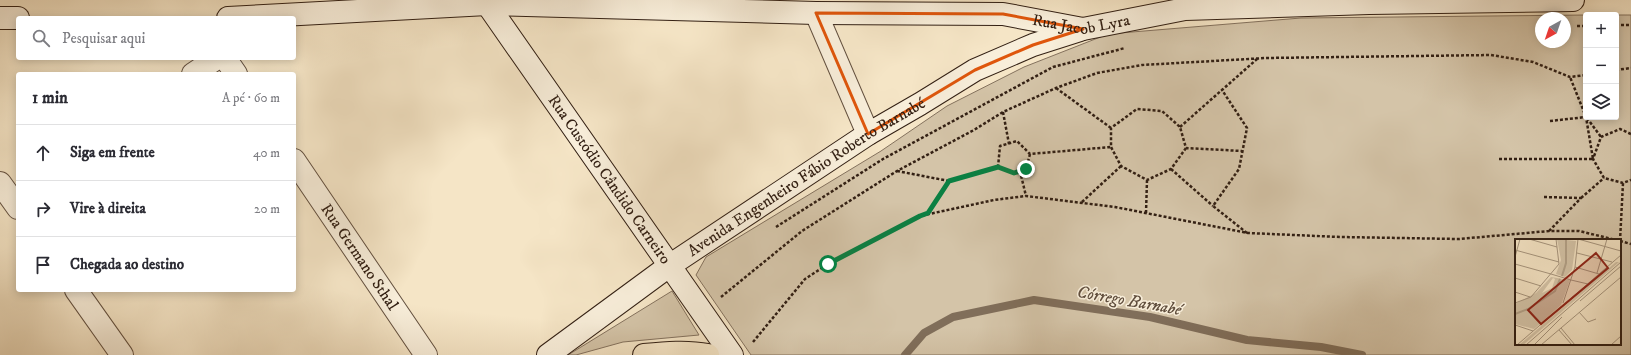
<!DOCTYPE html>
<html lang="pt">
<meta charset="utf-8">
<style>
body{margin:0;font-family:"IM FELL DW Pica",serif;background:#f2f2f3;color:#2b2b33}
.controls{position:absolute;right:12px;top:12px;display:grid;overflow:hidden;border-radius:4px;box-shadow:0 2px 10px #0003}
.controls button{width:36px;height:36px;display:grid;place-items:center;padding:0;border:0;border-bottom:1px solid #e1e1e2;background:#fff;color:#2b2b33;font:20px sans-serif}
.compass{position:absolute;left:1535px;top:12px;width:36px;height:36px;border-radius:50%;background:#fff;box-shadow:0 2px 10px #0003;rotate:220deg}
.stop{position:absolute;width:12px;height:12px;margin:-9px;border:3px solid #0b8043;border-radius:50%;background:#fff}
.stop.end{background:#0b8043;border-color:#fff;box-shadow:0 1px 4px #0008}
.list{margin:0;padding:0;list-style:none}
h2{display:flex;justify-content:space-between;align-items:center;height:52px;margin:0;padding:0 16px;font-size:17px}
h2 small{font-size:13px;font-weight:400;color:#7c7c81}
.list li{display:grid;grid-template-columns:26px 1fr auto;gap:12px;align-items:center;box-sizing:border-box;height:56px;padding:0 16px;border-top:1px solid #e1e1e2}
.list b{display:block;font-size:15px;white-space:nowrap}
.list em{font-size:13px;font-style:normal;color:#7c7c81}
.icon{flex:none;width:22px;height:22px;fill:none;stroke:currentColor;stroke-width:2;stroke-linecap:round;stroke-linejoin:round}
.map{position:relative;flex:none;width:1631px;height:355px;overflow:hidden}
.search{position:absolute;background:#fff;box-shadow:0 2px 10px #0003;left:16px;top:16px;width:280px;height:44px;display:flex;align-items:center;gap:10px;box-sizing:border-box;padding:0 14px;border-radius:4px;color:#7c7c81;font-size:15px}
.panel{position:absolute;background:#fff;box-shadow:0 2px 10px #0003;left:16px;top:72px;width:280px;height:220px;border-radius:4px}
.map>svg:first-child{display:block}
</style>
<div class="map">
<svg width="1631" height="355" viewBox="0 0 1631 355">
<rect width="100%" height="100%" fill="#f5e5c6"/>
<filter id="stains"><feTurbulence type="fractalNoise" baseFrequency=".005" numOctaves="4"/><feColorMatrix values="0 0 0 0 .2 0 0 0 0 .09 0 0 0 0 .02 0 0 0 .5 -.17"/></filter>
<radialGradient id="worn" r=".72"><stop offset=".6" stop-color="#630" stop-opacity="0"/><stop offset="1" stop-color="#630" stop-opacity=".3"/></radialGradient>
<!-- green -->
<path fill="#d4c4a8" stroke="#84725e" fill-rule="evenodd" d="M 1586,15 L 1586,117 L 1616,117 L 1616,15 L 1601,15 L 1631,15 L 1631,355 L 751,355 L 696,275 L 706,257 L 881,151 L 947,106 L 1024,67 L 1108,34 L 1301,18 ZM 1541,18 L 1565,18 L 1565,42 L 1541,42 ZM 1516,240 L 1620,240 L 1620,344 L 1516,344 Z
M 672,291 L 699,335 L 623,342 L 576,355 L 568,355 Z"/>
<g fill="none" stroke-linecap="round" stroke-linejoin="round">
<!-- stream -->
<path stroke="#806e5a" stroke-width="8" d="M 905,355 L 924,333 L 953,317 L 1034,300 L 1150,317 L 1247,340 L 1321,347 L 1362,355"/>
<!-- street casing -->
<g stroke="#645140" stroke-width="24">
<g id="street">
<path d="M 816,13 L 868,134"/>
<path d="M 225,58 L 236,74"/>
<path d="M 193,74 L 217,58"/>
<path id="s1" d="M 294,160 L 426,355"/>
<path d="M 0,183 L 18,208"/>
<path d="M 76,290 L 122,355"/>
</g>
</g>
<!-- secondary casing -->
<g stroke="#332014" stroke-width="24">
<g id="secondary">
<path id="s2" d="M 487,4 L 732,355"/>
<path d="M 0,18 L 18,18"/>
<path id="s3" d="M 228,18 L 487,4 L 816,13 L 1003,14 L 1083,29 L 1185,9 L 1369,3 L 1573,0"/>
<path id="s4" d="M 548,355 L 669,266 L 868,134 L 920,104 L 975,70 L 1033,45 L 1080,30"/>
</g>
</g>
<!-- primary casing -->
<g stroke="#332014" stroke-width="24">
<path id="primary" d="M 644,355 C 665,353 687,351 708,355"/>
</g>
<!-- path -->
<path stroke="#332014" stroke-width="2.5" stroke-dasharray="3 2" stroke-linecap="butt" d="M 1616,25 L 1631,25
M 1577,26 L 1586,26
M 1616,70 L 1631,68
M 1056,88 L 1111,128
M 1003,112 L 1009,144
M 1587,118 L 1601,137
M 1550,121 L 1586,117 L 1570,77
M 1180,127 L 1223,89
M 1631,134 L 1620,129 L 1601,137 L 1593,159 L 1604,178 L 1623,183 L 1631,180
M 1186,148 L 1171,169 L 1147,180 L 1121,166 L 1111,147 L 1111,128 L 1137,109 L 1162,111 L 1180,127 L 1186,148 L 1242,151
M 1030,154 L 1026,169 L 1014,173 L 998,167 L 1000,146 L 1017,141 L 1030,154 L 1111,147
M 1499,159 L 1593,159 L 1586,117
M 1171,169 L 1213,206
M 897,171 L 949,181 L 998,167
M 1020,171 L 1026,196
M 1544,197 L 1581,198 L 1549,231
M 1581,198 L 1604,178
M 1082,202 L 1121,166
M 928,213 L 949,181
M 1146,213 L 1147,180
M 776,227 L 883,159 L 1053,67 L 1125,48
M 1247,233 L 1213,206 L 1239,169 L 1247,128 L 1222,90 L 1257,59
M 1620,241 L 1623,183
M 1620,241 L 1631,244
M 721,297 L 802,231 L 897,171 L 974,130 L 1003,112 L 1056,88 L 1097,73 L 1142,65 L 1266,58 L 1491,55 L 1533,62 L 1570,77 L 1586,75
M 753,342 L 805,279 L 828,264 L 920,216 L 994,200 L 1026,196 L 1115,207 L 1248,233 L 1340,237 L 1459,239 L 1549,231 L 1579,231 L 1616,240"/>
<!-- street -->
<use href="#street" stroke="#f8eeda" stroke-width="22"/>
<!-- secondary -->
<use href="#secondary" stroke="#f8eeda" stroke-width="22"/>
<!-- primary -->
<use href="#primary" stroke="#f5e5c6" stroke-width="22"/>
</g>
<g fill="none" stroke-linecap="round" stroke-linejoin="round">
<!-- route -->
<path stroke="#0b8043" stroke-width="5" d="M 828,264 L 920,216 L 928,213 L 949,181 L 998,167 L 1014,173 L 1026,169"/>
</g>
<!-- marked area -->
<path fill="none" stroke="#df560c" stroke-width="3" stroke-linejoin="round" d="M 816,13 L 1003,14 L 1083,29 L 1033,45 L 975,70 L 868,134 Z"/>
<g text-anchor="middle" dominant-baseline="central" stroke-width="3" stroke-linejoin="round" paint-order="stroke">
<!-- street labels -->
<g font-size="16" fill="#332014" stroke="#f8eeda">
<text stroke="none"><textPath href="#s3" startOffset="855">Rua Jacob Lyra</textPath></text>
<text stroke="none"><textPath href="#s4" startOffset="314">Avenida Engenheiro Fábio Roberto Barnabé</textPath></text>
<text stroke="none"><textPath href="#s2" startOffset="214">Rua Custódio Cândido Carneiro</textPath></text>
<text stroke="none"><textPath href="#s1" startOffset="117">Rua Germano Sthal</textPath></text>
</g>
<!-- water labels -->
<g font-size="17" font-style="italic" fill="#604e3d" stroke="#f8eeda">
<text transform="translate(1129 301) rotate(10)">Córrego Barnabé</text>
</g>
</g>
<!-- overview -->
<g transform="translate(1515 239)">
<rect width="106" height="106" fill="#f5e5c6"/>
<path d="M 42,0 L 61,2 L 57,31 L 50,38 L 41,35 L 46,21 ZM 101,23 L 104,23 L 28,89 L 8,106 L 4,106 ZM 36,38 L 55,41 L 46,66 L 19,90 L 0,85 L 0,65 L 21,54 ZM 38,39 L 40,40 L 37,49 L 27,54 Z" fill="#d4c4a8" fill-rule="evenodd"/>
<path fill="none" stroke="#b3a289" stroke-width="2" d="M 47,37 L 51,24 L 51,0M 0,75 L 13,70 L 40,52 L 45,40"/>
<path fill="none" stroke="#a7967f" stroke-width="1" d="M 14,0 L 42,8M 63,0 L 106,12M 0,11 L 44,23M 62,14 L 97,23M 0,18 L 5,0M 0,25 L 36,35M 60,28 L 84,35M 82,34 L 92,0M 36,35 L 56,41M 0,39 L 26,47M 56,41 L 73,45M 0,53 L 15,58M 65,62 L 106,27M 0,64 L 16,58 L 44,25 L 41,0M 48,64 L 60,28 L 63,0M 64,73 L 73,83 L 81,80M 0,86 L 18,92M 46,89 L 60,106M 44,91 L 57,106M 2,106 L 106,16M 11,106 L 106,23M 19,106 L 47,78M 26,106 L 106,38M 96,106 L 106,97"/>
<path fill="#8f2418" fill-opacity="0.15" stroke="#8f2418" stroke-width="2" d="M 81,14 L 93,29 L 26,85 L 13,71 Z"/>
<rect width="106" height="106" fill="none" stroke="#332014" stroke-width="2"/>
</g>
<rect width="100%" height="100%" filter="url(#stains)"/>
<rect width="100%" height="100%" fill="url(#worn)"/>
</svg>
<div class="controls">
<button>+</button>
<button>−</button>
<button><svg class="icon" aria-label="layers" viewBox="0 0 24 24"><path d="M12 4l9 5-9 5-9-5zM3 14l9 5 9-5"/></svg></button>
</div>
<svg class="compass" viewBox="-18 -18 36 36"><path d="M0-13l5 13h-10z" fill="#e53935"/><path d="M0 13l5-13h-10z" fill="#7c7c81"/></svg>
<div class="stop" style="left:828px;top:264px"></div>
<div class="stop end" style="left:1026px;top:169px"></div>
<div class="search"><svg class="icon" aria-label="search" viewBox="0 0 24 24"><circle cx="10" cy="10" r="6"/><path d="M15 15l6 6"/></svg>Pesquisar aqui</div>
<section class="panel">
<h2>1 min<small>A pé · 60 m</small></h2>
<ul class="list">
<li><svg class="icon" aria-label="ahead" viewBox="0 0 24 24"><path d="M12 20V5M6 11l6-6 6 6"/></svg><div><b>Siga em frente</b></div><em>40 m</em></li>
<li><svg class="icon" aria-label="right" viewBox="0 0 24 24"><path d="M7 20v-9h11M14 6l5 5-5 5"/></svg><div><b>Vire à direita</b></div><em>20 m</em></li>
<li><svg class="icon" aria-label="arrive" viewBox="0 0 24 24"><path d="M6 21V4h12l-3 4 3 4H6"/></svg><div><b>Chegada ao destino</b></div></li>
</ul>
</section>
</div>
